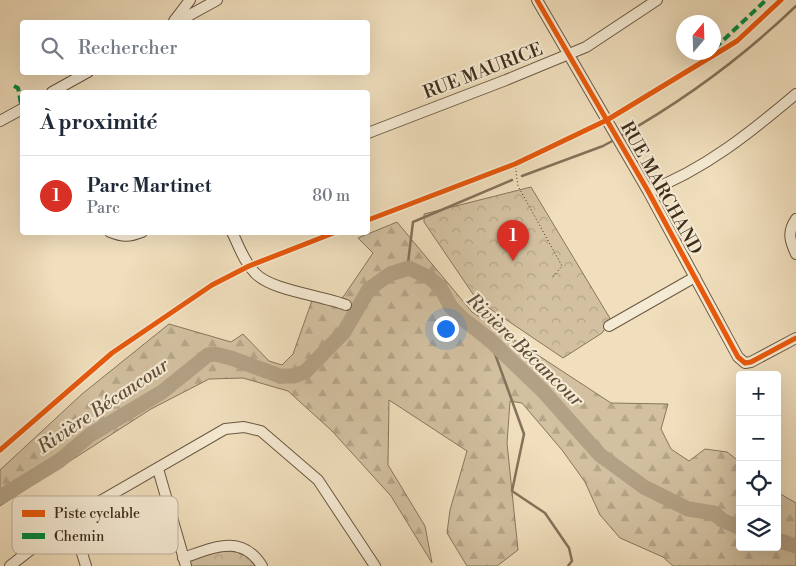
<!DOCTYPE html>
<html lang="fr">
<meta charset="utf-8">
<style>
body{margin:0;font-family:"Libre Bodoni",serif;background:#f2f2f3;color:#1f2937}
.controls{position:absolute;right:15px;bottom:15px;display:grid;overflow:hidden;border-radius:5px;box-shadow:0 5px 20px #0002}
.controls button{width:45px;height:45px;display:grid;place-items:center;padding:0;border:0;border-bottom:1px solid #e0e1e3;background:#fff;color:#1f2937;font:25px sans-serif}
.compass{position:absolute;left:676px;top:15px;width:45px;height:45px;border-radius:50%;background:#fff;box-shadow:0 5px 20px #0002;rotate:19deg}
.you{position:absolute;left:445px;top:328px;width:18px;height:18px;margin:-12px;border:4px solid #fff;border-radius:50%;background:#1a73e8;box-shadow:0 0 0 8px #1a73e833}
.badge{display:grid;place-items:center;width:32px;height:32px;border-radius:50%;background:#d93025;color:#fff;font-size:16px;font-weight:700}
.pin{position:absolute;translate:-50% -41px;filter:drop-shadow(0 1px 2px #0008)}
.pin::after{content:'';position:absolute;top:26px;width:18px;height:15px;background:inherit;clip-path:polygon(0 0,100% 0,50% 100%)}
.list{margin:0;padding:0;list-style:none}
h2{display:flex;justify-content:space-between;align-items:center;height:65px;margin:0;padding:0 20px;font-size:21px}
h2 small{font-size:16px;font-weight:400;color:#747a83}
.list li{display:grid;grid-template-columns:32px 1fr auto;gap:15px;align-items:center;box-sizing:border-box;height:80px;padding:0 20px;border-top:1px solid #e0e1e3}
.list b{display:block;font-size:19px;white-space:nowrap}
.list p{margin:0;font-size:16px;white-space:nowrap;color:#747a83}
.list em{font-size:16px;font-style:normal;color:#747a83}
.icon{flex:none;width:28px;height:28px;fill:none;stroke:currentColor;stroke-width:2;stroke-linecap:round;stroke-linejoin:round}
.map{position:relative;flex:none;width:796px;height:566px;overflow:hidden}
.search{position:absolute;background:#fff;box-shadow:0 5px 20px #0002;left:20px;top:20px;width:350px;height:55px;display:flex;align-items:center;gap:12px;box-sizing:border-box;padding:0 18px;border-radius:5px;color:#747a83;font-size:19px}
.panel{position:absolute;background:#fff;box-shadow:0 5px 20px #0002;left:20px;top:90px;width:350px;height:145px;border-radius:5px}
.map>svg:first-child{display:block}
</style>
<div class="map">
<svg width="796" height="566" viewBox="0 0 796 566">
<defs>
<pattern id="forest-firs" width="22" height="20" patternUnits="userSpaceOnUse" patternTransform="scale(1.25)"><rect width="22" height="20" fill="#d2c0a0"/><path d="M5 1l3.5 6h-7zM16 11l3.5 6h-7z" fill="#b5a589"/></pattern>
<pattern id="park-crowns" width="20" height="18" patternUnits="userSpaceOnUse" patternTransform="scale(1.25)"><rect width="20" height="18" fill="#d2c0a0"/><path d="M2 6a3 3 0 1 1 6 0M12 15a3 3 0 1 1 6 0" fill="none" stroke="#b5a589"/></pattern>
</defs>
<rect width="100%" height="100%" fill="#f0debc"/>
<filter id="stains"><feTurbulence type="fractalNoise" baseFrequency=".004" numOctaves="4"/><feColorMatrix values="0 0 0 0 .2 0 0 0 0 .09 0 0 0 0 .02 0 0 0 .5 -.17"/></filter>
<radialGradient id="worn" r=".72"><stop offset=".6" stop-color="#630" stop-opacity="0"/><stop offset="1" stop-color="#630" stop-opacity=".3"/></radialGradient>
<!-- forest -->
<path fill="url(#forest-firs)" stroke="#88765d" d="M 397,222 L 472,312 L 611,403 L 668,404 L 661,429 L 671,449 L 689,461 L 705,449 L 727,452 L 740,462 L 740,547 L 777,547 L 777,492 L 796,503 L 796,566 L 673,566 L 663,557 L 620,538 L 600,515 L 585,482 L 562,450 L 522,403 L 510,401 L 507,443 L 518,550 L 497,566 L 467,566 L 447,533 L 450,510 L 467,451 L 389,400 L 388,465 L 425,526 L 432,563 L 391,496 L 332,431 L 288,391 L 243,378 L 209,379 L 151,409 L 0,506 L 0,470 L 82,394 L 169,324 L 231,342 L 243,334 L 269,361 L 282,365 L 293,354 L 314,295 L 339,303 L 373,253 L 358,238 Z"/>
<!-- park -->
<path fill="url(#park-crowns)" stroke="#88765d" d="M 531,187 L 611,320 L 602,333 L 563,358 L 477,300 L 424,222 L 424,214 Z
M 234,546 L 262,566 L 186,566 L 183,558 Z"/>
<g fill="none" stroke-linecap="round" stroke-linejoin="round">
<!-- stream -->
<path stroke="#84725a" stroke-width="2.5" d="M 619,137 C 683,101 743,57 796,6
M 522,176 L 603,146 L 614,140
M 409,268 L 408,263 L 413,222 L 512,180
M 490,340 L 524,434 L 512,491 L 545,513 L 569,548 L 572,561 L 568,566"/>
<!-- river -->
<path stroke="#b3a185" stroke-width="15" d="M 0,497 L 59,461 L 90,435 L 162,392 L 208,355 L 215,354 L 231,358 L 280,376 L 294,376 L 305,372 L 344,332 L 369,289 L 390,274 L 409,268 L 430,278 L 440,287 L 451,307 L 463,319 L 490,340 L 543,391 L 600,455 L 644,487 L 688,509 L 714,513 L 722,520 L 740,528
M 777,540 L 796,546"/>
<!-- minor casing -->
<g stroke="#6a5842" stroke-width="12">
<path id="minor" d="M 537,0 L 648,191 L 738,357 L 745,363 L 751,362 L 796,338
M 174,21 L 190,0
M 177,22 L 217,0
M 52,92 L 88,72
M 0,121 L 22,109
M 368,133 L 506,80 L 586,47 L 657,0
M 648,191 C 704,170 751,132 796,94
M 796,219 C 787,232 790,241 796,254
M 110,232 C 122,237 130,237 142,232
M 232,232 C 239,246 244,262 255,273 C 272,291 321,295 346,305
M 609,326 L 695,277
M 158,469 L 186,566
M 71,518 L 86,566
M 183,558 C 213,548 241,533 262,566
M 10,566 L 71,518 L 225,429 L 244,427 L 261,431 L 318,480 L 375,566"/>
</g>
<!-- path -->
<path stroke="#3e2c1a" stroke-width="1" stroke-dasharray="1 2.5" stroke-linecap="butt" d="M 515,164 L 518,186 L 562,266 L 553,277"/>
<!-- minor -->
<use href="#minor" stroke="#f5ead3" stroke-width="10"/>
<!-- quiet -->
<path stroke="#00873e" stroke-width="4" stroke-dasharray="8 4" stroke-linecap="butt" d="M 715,48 L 766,0
M 14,86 L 18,88 L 22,109"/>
<!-- cycleway casing -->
<g stroke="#f5ead3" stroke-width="8">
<path id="cycleway" d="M 537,0 L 648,191 L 738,357 L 745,363 L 751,362 L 796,338
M 368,220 L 515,164 L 607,120 L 737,41 L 781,0
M 0,450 L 112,353 L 212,285 L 249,266 L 336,232"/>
</g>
<!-- cycleway -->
<use href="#cycleway" stroke="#e8590c" stroke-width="5"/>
</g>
<g text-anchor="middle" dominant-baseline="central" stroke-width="4.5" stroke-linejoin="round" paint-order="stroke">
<!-- street labels -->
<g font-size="18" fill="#3e2c1a" stroke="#f5ead3">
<text transform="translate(483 71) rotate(-21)">RUE MAURICE</text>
<text transform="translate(661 188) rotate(61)">RUE MARCHAND</text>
</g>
<!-- water labels -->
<g font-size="19" font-style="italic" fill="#614f3a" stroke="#f5ead3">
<text transform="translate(525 350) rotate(44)">Rivière Bécancour</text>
<text transform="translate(103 406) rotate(-34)">Rivière Bécancour</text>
</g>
</g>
<!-- legend -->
<rect x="12" y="496" width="166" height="58" rx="8" fill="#f5ead3" stroke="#beb19c" stroke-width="1"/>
<rect x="22" y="510" width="23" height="7" fill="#e8590c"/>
<rect x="22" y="533" width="23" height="6" fill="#00873e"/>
<g font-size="14" fill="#3e2c1a">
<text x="54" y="518">Piste cyclable</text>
<text x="54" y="541">Chemin</text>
</g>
<rect width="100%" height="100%" filter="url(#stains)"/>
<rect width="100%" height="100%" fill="url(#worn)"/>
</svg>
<div class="controls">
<button>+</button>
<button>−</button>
<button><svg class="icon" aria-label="locate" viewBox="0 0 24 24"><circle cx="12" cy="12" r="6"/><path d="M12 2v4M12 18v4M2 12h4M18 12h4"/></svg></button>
<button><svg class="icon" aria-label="layers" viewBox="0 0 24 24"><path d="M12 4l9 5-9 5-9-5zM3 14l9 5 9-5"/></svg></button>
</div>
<svg class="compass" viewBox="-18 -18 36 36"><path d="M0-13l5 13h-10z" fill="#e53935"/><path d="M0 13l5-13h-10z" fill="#747a83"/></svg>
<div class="you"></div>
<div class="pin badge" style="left:513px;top:261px">1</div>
<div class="search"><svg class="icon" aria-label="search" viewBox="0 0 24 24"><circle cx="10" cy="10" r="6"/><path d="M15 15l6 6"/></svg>Rechercher</div>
<section class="panel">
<h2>À proximité<small></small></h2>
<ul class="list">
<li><span class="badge">1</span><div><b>Parc Martinet</b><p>Parc</p></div><em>80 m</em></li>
</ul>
</section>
</div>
